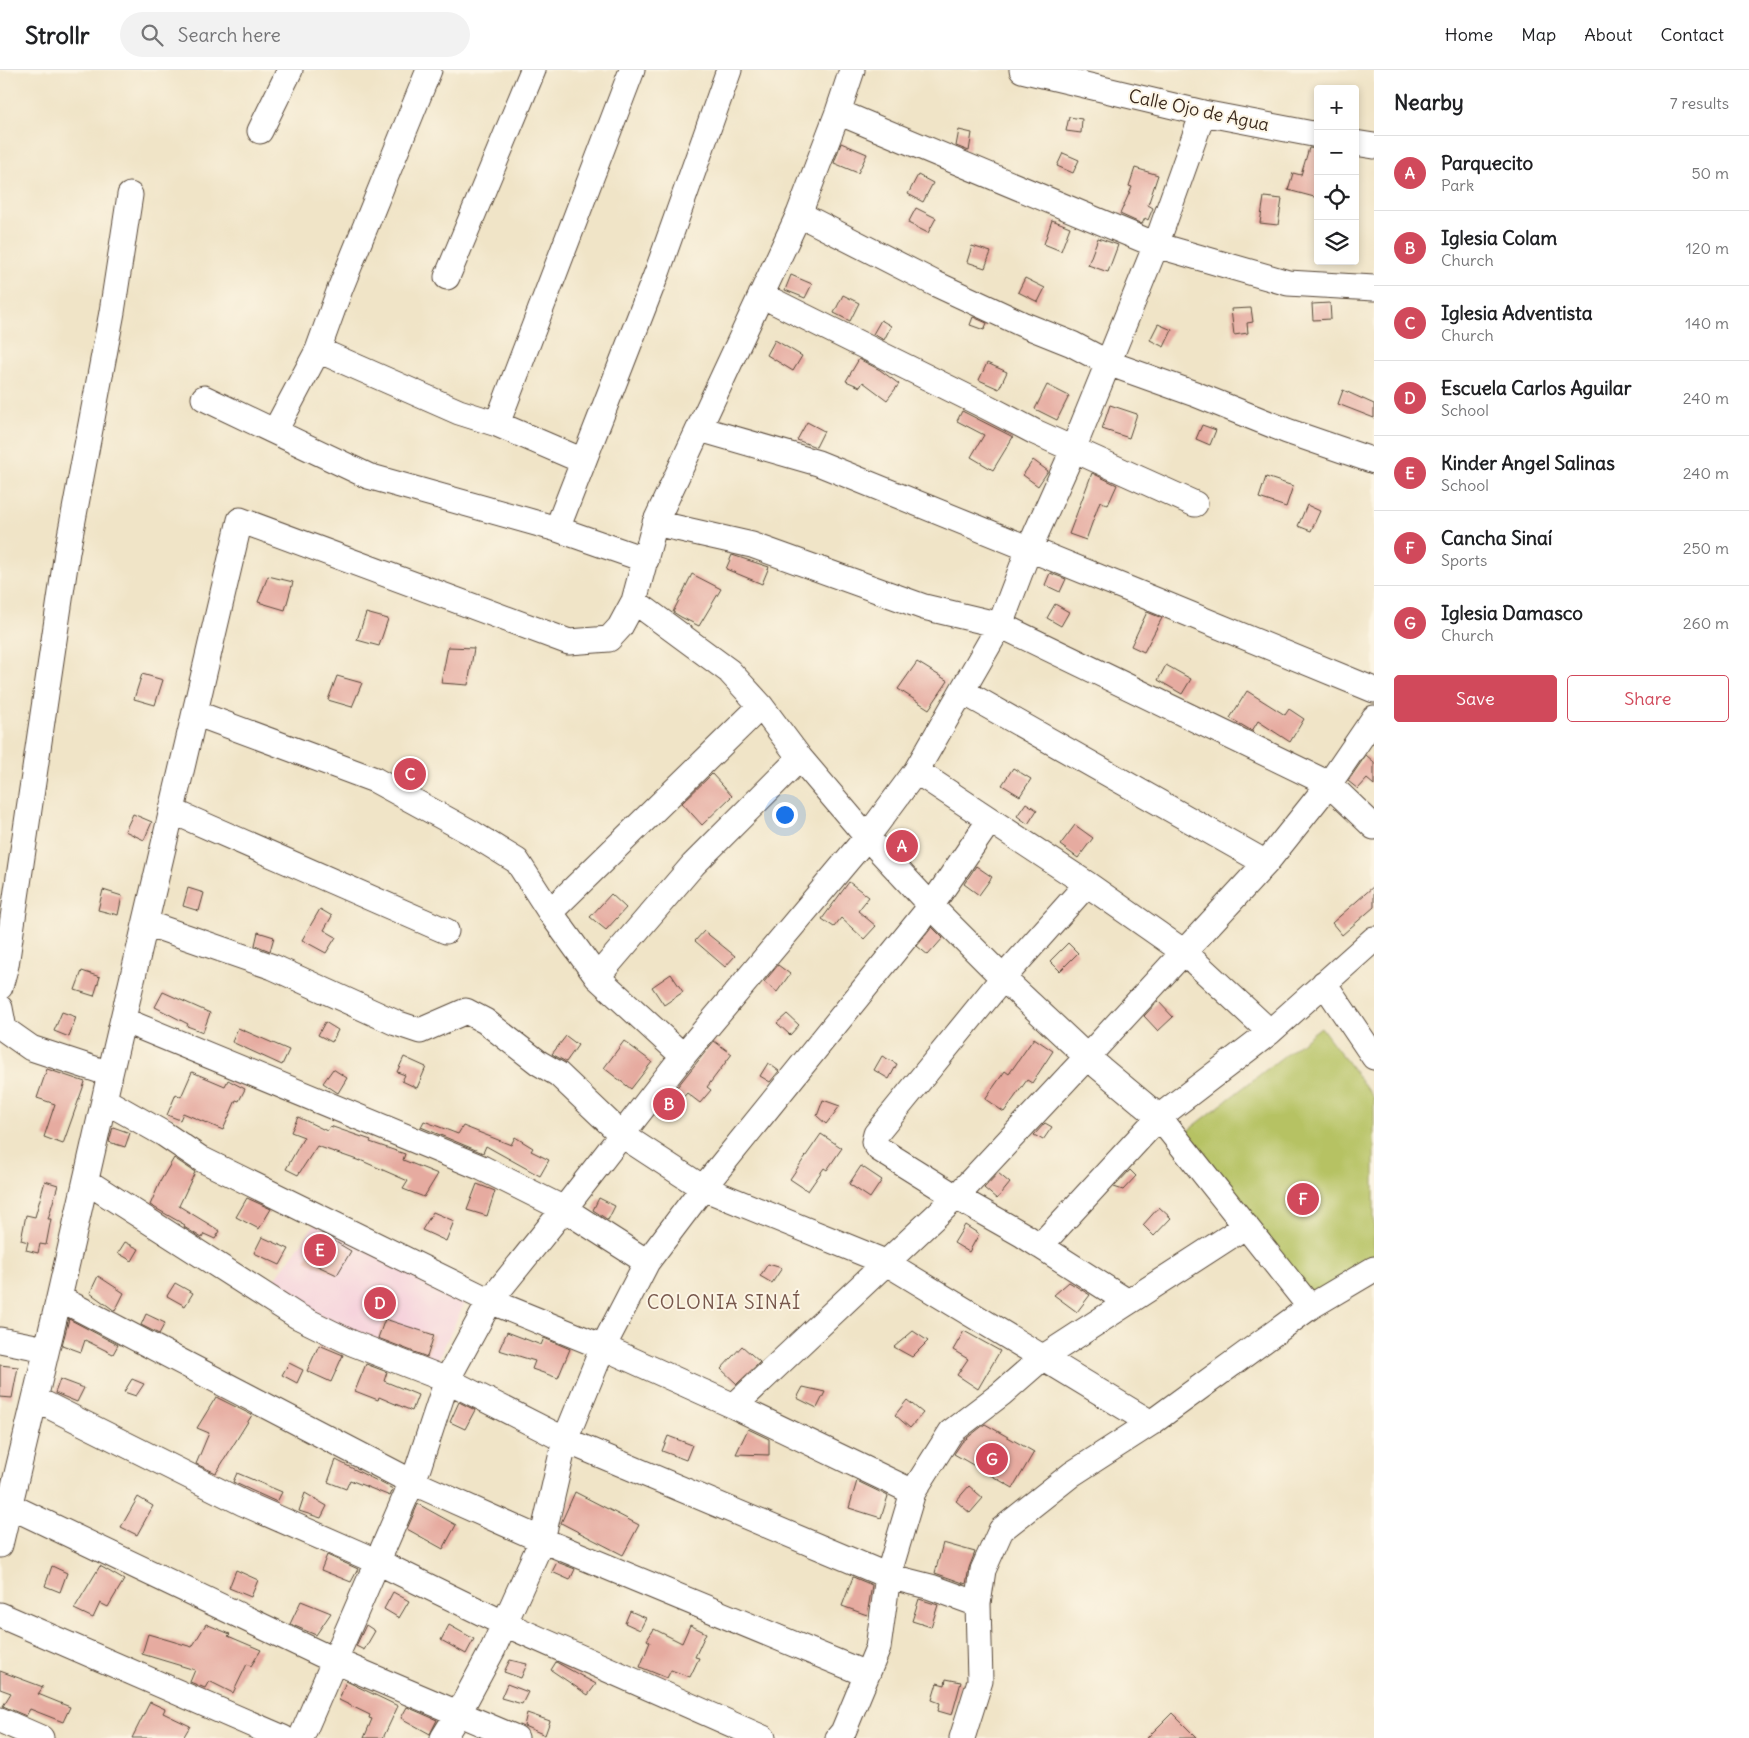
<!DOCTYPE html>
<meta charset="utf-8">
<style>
body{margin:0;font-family:Delius,sans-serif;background:#f2f2f2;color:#202124}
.controls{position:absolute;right:15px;top:15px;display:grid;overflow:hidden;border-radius:5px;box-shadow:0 2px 8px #0003}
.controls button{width:45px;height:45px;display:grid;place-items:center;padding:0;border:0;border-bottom:1px solid #e0e0e0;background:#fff;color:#202124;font:25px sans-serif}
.you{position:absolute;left:784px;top:744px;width:18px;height:18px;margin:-12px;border:4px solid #fff;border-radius:50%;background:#1a73e8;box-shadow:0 0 0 8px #1a73e833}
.badge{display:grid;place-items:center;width:32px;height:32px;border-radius:50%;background:#d1495b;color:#fff;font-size:16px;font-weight:700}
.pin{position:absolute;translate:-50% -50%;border:2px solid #fff;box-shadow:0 1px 5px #0006}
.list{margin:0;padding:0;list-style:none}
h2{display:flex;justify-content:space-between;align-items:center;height:65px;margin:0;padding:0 20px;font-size:21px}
h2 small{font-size:16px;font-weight:400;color:#757577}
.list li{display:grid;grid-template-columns:32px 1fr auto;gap:15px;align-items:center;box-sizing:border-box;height:75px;padding:0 20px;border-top:1px solid #e0e0e0}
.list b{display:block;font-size:19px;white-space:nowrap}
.list p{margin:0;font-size:16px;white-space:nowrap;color:#757577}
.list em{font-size:16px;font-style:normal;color:#757577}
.actions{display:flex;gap:10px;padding:15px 20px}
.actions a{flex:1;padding:11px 0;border:1px solid #d1495b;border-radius:5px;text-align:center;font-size:18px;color:#d1495b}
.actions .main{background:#d1495b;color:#fff}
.icon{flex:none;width:28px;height:28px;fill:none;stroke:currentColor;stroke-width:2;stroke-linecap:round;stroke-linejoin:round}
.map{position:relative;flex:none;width:1374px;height:1668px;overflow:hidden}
header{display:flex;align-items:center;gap:30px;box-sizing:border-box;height:70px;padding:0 25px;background:#fff;border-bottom:1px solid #e0e0e0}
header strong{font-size:24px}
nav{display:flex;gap:28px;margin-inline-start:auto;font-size:18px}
.search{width:350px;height:45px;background:#f2f2f2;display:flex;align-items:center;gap:12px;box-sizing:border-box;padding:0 18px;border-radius:28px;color:#757577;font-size:19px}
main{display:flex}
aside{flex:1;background:#fff}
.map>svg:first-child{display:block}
</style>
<header>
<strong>Strollr</strong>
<div class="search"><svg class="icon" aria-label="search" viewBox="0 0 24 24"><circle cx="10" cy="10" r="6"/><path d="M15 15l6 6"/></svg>Search here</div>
<nav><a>Home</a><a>Map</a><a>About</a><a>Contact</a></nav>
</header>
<main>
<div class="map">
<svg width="1374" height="1668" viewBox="0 0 1374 1668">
<rect width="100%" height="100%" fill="#fcf5e5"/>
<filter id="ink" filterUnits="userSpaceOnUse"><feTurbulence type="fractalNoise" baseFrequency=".02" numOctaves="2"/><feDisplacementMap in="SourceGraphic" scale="10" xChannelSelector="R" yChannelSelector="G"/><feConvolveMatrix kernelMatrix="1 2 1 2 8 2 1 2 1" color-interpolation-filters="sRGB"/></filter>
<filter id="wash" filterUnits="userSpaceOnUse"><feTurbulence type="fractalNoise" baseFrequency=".0096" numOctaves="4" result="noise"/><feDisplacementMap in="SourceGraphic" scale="20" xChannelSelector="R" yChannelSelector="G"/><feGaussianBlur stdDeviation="1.12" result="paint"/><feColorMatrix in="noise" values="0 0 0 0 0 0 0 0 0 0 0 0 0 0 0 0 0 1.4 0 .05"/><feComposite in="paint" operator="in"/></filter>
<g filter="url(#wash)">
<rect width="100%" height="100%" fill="#f0e4c7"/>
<!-- built -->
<path fill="#f5cfdb" d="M 315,1154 L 468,1226 L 434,1298 L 306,1240 L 270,1216 Z"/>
<!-- green -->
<path fill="#b6c264" stroke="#787641" d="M 1321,957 L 1374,1028 L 1374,1193 L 1315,1235 L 1181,1066 Z"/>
<g id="blocks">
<!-- building -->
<path fill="#e6aba0" d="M 1069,47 L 1082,49 L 1081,63 L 1066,61 Z
M 959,60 L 972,63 L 969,81 L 956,76 Z
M 841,73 L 867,84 L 858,103 L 834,93 Z
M 1309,78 L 1318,79 L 1318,128 L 1288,120 L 1293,103 L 1301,105 Z
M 1063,83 L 1079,90 L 1073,103 L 1057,96 Z
M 1135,98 L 1158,105 L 1148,135 L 1153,138 L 1148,150 L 1145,148 L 1142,154 L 1120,144 L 1132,117 L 1129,116 Z
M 918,105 L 933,113 L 923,132 L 908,124 Z
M 1264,127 L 1282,129 L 1278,155 L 1260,153 Z
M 916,138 L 936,148 L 928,163 L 908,153 Z
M 1052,150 L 1070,157 L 1061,181 L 1044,174 Z
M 1098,168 L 1118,175 L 1108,202 L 1088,195 Z
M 972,176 L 991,182 L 985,198 L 967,192 Z
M 791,205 L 812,214 L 805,228 L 785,220 Z
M 1025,208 L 1045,218 L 1038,232 L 1018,222 Z
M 843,225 L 859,233 L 850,251 L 834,243 Z
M 1330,233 L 1331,249 L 1313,250 L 1312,234 Z
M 1251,238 L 1253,252 L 1247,253 L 1248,263 L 1234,265 L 1231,239 Z
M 973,247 L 987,253 L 984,260 L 970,255 Z
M 881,250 L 891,256 L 884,270 L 873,264 Z
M 1158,254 L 1172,260 L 1164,277 L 1150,270 Z
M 775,270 L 802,286 L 793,301 L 767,285 Z
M 859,289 L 880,300 L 899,314 L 887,330 L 863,312 L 860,317 L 846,311 Z
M 987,293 L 1007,302 L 999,319 L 979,310 Z
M 1047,315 L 1069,326 L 1057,350 L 1035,339 Z
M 1343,320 L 1374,334 L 1374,348 L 1338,334 Z
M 1110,335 L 1137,344 L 1129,368 L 1102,359 Z
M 962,341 L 1013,367 L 993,400 L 971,387 L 984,365 L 957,351 Z
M 807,352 L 824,361 L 816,377 L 797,370 Z
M 1202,355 L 1216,360 L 1210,375 L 1196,369 Z
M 1033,390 L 1048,401 L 1038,416 L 1023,405 Z
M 1092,403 L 1117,415 L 1108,435 L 1100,431 L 1086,470 L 1069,464 Z
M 1266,407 L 1293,416 L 1286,437 L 1259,428 Z
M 1307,435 L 1320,441 L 1311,461 L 1298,456 Z
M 732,485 L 769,497 L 762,514 L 726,499 Z
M 1050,503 L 1066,509 L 1060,522 L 1045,515 Z
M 692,504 L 721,519 L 699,556 L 681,547 L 673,542 Z
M 268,506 L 293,512 L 285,540 L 258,532 Z
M 1055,534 L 1069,542 L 1061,556 L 1047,548 Z
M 1147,542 L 1162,548 L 1144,582 L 1131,576 Z
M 366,543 L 388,549 L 379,576 L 357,570 Z
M 448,577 L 474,578 L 468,615 L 441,613 Z
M 917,592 L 948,611 L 929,639 L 898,619 Z
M 1166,595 L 1191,609 L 1182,624 L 1158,610 Z
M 142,604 L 163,610 L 155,635 L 134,629 Z
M 337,606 L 362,613 L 352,637 L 328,630 Z
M 1247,621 L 1285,645 L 1289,639 L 1304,649 L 1290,672 L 1258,651 L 1252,661 L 1230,648 Z
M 1366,685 L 1374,692 L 1374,715 L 1367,709 L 1358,719 L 1348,711 Z
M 1013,698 L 1031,709 L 1020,726 L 1002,715 Z
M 712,704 L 732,726 L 702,755 L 682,733 Z
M 1026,733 L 1037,740 L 1028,754 L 1017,746 Z
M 133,744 L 152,752 L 144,770 L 125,761 Z
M 1075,755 L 1093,768 L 1078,788 L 1060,775 Z
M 976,796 L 992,807 L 979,825 L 964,814 Z
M 849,812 L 869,827 L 858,841 L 876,856 L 864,869 L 841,848 L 834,857 L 822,849 Z
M 1374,816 L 1374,837 L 1342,865 L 1332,853 Z
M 188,818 L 204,823 L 199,841 L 183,836 Z
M 103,820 L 122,826 L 118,845 L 98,840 Z
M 611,824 L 626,838 L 606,860 L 590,847 Z
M 320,839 L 332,846 L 324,860 L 336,867 L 326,883 L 302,870 Z
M 932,857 L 943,868 L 928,885 L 917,876 Z
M 704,861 L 735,886 L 725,897 L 695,871 Z
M 258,862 L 274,867 L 270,881 L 255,875 Z
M 1068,873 L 1078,883 L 1060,901 L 1050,891 Z
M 778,895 L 790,904 L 777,922 L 764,912 Z
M 82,901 L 100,907 L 94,926 L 75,920 Z
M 671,904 L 683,922 L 664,935 L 652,917 Z
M 163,922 L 210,943 L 203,962 L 187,956 L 188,954 L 155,937 Z
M 1158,931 L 1173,947 L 1158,961 L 1144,946 Z
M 62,942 L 76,947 L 69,967 L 54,961 Z
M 787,944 L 799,955 L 790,965 L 777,953 Z
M 325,952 L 338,960 L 332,972 L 318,965 Z
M 238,958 L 289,980 L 282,995 L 232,972 Z
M 566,966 L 578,975 L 566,992 L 552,984 Z
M 1034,968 L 1053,981 L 1032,1013 L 1027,1010 L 1004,1042 L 985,1029 L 1005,1001 L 1009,1004 Z
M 624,971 L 652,992 L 631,1019 L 604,998 Z
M 714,971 L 732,984 L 707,1017 L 711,1020 L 700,1033 L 687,1023 L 678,1033 L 670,1026 Z
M 882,986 L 897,994 L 889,1009 L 874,1000 Z
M 404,987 L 426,997 L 417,1018 L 402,1011 L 405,1005 L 397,1002 Z
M 768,993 L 779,1001 L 770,1012 L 760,1006 Z
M 47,999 L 85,1012 L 63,1074 L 44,1067 L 55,1034 L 37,1028 Z
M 333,999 L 347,1008 L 338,1023 L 323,1013 Z
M 192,1002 L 225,1016 L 228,1010 L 245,1019 L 239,1031 L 236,1030 L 223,1060 L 183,1043 L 180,1050 L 167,1045 L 176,1024 L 181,1027 Z
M 823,1030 L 840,1036 L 826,1054 L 817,1046 Z
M 298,1047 L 327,1061 L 330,1056 L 371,1070 L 370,1072 L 405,1084 L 403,1090 L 438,1104 L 424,1127 L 403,1119 L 408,1111 L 360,1090 L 360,1091 L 317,1076 L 298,1105 L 286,1099 L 304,1067 L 291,1062 Z
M 424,1051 L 458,1064 L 463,1056 L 511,1075 L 515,1067 L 533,1078 L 531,1081 L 549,1090 L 540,1106 L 486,1076 L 483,1083 L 421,1057 Z
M 1045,1053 L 1052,1057 L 1043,1070 L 1034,1065 Z
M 113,1057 L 130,1063 L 125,1077 L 109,1072 Z
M 821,1064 L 842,1078 L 827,1100 L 824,1098 L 808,1121 L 790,1109 Z
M 174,1088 L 195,1102 L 179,1136 L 220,1161 L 215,1169 L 204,1164 L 202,1168 L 184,1157 L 185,1155 L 150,1135 L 161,1110 Z
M 861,1096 L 882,1110 L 870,1128 L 849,1114 Z
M 1130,1100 L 1136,1106 L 1123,1120 L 1114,1117 Z
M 998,1103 L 1010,1113 L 997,1129 L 984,1118 Z
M 45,1111 L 58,1115 L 48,1149 L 51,1149 L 46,1175 L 40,1174 L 38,1183 L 26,1180 L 28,1172 L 21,1170 L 26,1145 L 35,1147 Z
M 477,1114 L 495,1121 L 487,1146 L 467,1140 Z
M 247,1128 L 271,1139 L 259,1159 L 236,1147 Z
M 599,1128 L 615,1136 L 608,1150 L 593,1140 Z
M 1159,1137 L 1171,1148 L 1154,1166 L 1143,1155 Z
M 433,1142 L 454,1151 L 446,1171 L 422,1160 Z
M 965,1155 L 979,1164 L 969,1182 L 954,1173 Z
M 322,1164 L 351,1181 L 337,1205 L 305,1190 Z
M 262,1167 L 289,1179 L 280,1195 L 254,1183 Z
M 125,1172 L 139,1179 L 132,1191 L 118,1183 Z
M 768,1194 L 782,1198 L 772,1213 L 760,1206 Z
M 98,1206 L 124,1223 L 115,1241 L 90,1223 Z
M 1069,1212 L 1090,1225 L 1077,1242 L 1054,1225 Z
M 175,1213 L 193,1223 L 185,1236 L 167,1226 Z
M 146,1244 L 165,1253 L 159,1264 L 141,1255 Z
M 69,1249 L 118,1275 L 113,1284 L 85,1270 L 81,1282 L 62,1275 Z
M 385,1249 L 434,1265 L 427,1287 L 378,1268 Z
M 913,1261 L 928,1271 L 912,1287 L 894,1277 Z
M 964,1261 L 1000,1281 L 978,1319 L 957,1305 L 968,1289 L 953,1280 Z
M 507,1262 L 541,1275 L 544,1268 L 570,1279 L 558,1308 L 532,1299 L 535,1291 L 499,1280 Z
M 319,1275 L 343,1285 L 331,1312 L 307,1301 Z
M 742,1276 L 760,1292 L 737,1314 L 721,1299 Z
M 289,1293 L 303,1300 L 297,1313 L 282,1305 Z
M 366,1294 L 387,1302 L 384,1311 L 418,1325 L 412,1341 L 379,1327 L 378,1330 L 355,1321 Z
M 0,1295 L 18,1297 L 12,1328 L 0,1327 Z
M 60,1309 L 84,1318 L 77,1332 L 55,1323 Z
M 132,1309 L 144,1314 L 136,1326 L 124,1322 Z
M 803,1317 L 825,1322 L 817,1338 L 797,1328 Z
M 216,1327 L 252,1345 L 216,1403 L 196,1394 L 209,1363 L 197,1358 Z
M 907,1330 L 923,1343 L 910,1358 L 895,1345 Z
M 459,1332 L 475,1340 L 465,1359 L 450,1352 Z
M 985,1354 L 1034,1382 L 1013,1418 L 954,1384 L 962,1372 Z
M 748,1359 L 769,1369 L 769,1385 L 736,1384 Z
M 668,1366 L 692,1375 L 686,1390 L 662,1381 Z
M 336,1390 L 393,1419 L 390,1426 L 350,1410 L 346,1419 L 328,1412 Z
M 237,1403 L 282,1422 L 277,1432 L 233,1412 Z
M 857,1411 L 888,1426 L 881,1448 L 849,1438 Z
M 969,1416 L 983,1428 L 970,1443 L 956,1431 Z
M 575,1422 L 639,1455 L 623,1485 L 561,1453 Z
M 305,1423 L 327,1436 L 321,1448 L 299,1441 Z
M 138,1427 L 153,1436 L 137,1465 L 121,1457 Z
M 418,1434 L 456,1455 L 443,1479 L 407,1459 Z
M 943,1473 L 975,1482 L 969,1498 L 966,1514 L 935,1503 Z
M 327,1485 L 358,1499 L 351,1512 L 321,1500 Z
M 557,1492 L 575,1499 L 570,1510 L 552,1502 Z
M 52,1496 L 67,1503 L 60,1522 L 45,1516 Z
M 100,1496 L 124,1510 L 108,1537 L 100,1533 L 93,1548 L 74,1539 Z
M 236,1500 L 258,1510 L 251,1527 L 229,1518 Z
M 853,1507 L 872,1515 L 867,1545 L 842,1536 Z
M 393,1522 L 409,1531 L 399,1548 L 384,1539 Z
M 919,1529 L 938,1535 L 931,1557 L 912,1551 Z
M 301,1531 L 331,1543 L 316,1565 L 290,1554 Z
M 630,1541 L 646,1548 L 640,1560 L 625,1553 Z
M 206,1554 L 230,1564 L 228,1566 L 261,1580 L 251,1596 L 247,1594 L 233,1623 L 209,1611 L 205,1618 L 190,1612 L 195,1600 L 142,1584 L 148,1564 L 192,1577 Z
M 366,1555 L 375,1561 L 364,1580 L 356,1576 Z
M 449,1555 L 474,1569 L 466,1584 L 441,1570 Z
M 690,1555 L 706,1563 L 695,1587 L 699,1588 L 690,1607 L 671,1600 L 667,1608 L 640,1597 L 650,1572 L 647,1570 L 654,1559 L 682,1573 Z
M 510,1590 L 527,1594 L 521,1608 L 504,1602 Z
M 556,1592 L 596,1614 L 588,1625 L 551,1600 Z
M 0,1601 L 43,1617 L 38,1624 L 70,1637 L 63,1652 L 30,1639 L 26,1646 L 3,1636 L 11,1623 L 0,1619 Z
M 946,1609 L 961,1612 L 952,1645 L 938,1641 L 940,1633 L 932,1630 L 937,1613 L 945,1615 Z
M 346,1611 L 398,1636 L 383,1668 L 364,1668 L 372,1649 L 369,1648 L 370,1645 L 339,1630 Z
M 507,1614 L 528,1622 L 522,1634 L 501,1628 Z
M 150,1632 L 165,1639 L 163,1643 L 190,1656 L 183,1668 L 132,1668 Z
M 407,1637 L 437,1650 L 430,1664 L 401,1648 Z
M 527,1643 L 550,1651 L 545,1665 L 524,1656 Z
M 1172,1643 L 1197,1668 L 1147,1668 Z"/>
</g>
</g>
<g filter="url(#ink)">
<use href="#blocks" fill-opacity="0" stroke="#564637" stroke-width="1"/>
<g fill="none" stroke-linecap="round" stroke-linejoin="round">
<!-- minor casing -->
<g stroke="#564637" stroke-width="27">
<path id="minor" d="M 1022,0 L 1203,43 L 1318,65
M 838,42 L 1156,175 L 1288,213 L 1374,218
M 260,61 L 290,0
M 1355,73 L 1374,76
M 799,144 L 936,214 L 1022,254 L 1072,274 L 1108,293 L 1195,324 L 1287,361 L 1374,391
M 447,207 L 533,0
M 761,225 L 989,338 L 1035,362 L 1195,434
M 318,280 L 459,342 L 497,354 L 583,391
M 204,328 L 368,406 L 557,459 L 646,490
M 497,354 L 632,0
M 700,359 L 818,393 L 1143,525 L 1374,620
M 275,361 L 318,280 L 340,219 L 429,0
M 655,453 L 752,475 L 924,537 L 1000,555 L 1329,714 L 1374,757
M 557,459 L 658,200 L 729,0
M 634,531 L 729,601 L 761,636 L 800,688 L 867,767 L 931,836 L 1007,912 L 1087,987 L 1159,1047 L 1310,1237
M 962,621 L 1266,793
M 195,643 L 375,710 L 470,762 L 517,791 L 550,842 L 597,907 L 683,986
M 916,701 L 990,750
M 172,741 L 446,861
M 1087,814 L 1003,908 L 876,1064 L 874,1072 L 879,1079 L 956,1127 L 1023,1165 L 1128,1232
M 550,842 L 761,636
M 146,853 L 273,897 L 396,953 L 420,961 L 466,941 L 485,951 L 539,993 L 558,1004 L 622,1065 L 703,1118 L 885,1192 L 1151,1353
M 597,907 L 693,795 L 800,688
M 1324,913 L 1374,987
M 0,917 L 6,895 L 67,482 L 112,242 L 130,125
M 0,938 L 4,959 L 31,978 L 110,1004
M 123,950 L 482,1098 L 564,1139 L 647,1192
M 104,1030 L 164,1064 L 201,1089 L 490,1231 L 603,1277 L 734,1336 L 913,1422
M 86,1111 L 297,1246 L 352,1273 L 447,1310 L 565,1370 L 888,1506 L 931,1517 L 978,1534
M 1040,1176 L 1159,1047 L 1270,962 L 1374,869
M 59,1228 L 412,1412 L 542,1470 L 866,1604
M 0,1270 L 46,1279
M 35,1329 L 243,1433 L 378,1492 L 505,1554 L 763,1668
M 734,1336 L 956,1127 L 1087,987 L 1266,793 L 1329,714 L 1374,648
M 10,1436 L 335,1591 L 516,1668
M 0,1475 L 59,1228 L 110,1004 L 240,450 L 569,572 L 609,569 L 620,557 L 634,531 L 655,453 L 799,144 L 838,42 L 852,0
M 0,1545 L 283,1668
M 0,1650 L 41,1668
M 301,1668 L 418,1398 L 447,1310 L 490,1231 L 564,1139 L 683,986 L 867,767 L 916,701 L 1000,555 L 1029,479 L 1067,394 L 1156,175 L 1203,43
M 443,1668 L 458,1644 L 493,1579 L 542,1470 L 565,1370 L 603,1277 L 647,1192 L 703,1118 L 931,836 L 990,750 L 1087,814 L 1184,882 L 1270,962
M 838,1668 L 843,1662 L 878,1578 L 888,1506 L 913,1422 L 951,1362 L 1001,1324 L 1042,1288 L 1246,1156
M 962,1668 L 980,1611 L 978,1534 L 983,1500 L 1001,1460 L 1072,1404 L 1151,1353 L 1310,1237 L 1374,1199"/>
</g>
<!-- minor -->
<use href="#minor" stroke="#fff" stroke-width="25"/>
</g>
</g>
<g text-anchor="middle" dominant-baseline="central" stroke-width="4" stroke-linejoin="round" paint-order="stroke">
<!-- street labels -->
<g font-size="18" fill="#3b2a1e" stroke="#fcf5e5">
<text transform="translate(1199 40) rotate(12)">Calle Ojo de Agua</text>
</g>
<!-- neighbourhood labels -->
<g font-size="19" letter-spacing="1" fill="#77574c" stroke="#fcf5e5">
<text x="724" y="1232">COLONIA SINAÍ</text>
</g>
</g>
</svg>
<div class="controls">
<button>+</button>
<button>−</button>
<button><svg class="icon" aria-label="locate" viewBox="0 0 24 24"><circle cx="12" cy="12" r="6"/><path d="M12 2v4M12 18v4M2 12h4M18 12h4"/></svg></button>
<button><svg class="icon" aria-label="layers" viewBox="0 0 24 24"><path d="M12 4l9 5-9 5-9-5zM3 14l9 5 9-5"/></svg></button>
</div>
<div class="you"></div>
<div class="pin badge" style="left:902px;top:776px">A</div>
<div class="pin badge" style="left:669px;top:1034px">B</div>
<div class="pin badge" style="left:410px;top:704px">C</div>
<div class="pin badge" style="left:380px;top:1233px">D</div>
<div class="pin badge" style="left:320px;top:1180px">E</div>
<div class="pin badge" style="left:1303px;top:1129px">F</div>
<div class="pin badge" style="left:992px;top:1389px">G</div>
</div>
<aside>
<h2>Nearby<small>7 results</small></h2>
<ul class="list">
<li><span class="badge">A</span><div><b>Parquecito</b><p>Park</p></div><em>50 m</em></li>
<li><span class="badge">B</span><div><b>Iglesia Colam</b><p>Church</p></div><em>120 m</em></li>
<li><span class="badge">C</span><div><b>Iglesia Adventista</b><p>Church</p></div><em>140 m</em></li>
<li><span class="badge">D</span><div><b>Escuela Carlos Aguilar</b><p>School</p></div><em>240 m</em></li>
<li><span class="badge">E</span><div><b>Kinder Angel Salinas</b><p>School</p></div><em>240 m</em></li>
<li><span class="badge">F</span><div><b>Cancha Sinaí</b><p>Sports</p></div><em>250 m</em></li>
<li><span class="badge">G</span><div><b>Iglesia Damasco</b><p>Church</p></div><em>260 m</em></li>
</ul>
<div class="actions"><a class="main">Save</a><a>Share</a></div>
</aside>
</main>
